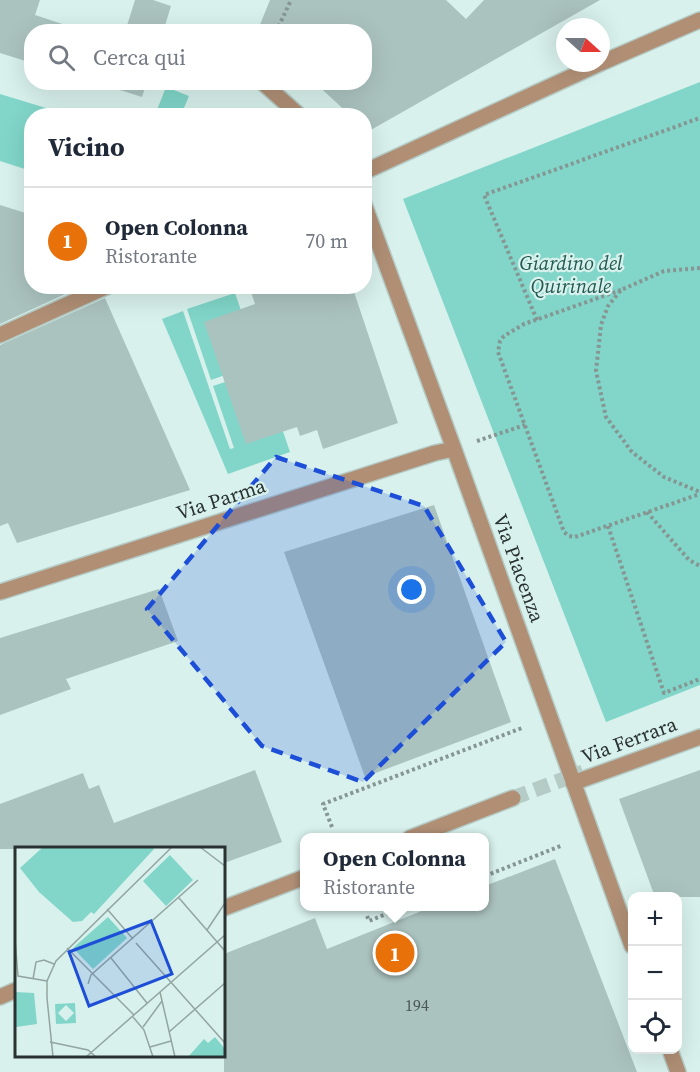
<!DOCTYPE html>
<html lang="it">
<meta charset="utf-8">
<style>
body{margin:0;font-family:"Source Serif 4",serif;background:#f2f2f3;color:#1f2937}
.controls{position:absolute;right:18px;bottom:18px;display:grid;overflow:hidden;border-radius:12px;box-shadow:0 6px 24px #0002}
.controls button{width:54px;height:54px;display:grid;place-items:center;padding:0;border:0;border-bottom:2px solid #e0e1e3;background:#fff;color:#1f2937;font:30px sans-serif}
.compass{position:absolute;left:556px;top:18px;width:54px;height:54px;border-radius:50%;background:#fff;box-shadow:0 6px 24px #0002;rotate:111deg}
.you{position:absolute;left:412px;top:590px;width:21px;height:21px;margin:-15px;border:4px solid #fff;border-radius:50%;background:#1a73e8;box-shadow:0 0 0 9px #1a73e833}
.badge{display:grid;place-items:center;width:39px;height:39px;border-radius:50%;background:#ac6e34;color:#fff;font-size:20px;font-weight:700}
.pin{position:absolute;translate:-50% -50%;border:3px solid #fff;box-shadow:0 2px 6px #0006}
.popup{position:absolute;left:300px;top:833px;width:189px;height:78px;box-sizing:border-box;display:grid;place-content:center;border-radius:12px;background:#fff;filter:drop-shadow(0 2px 4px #0005);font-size:20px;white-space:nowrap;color:#747a83}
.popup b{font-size:22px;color:#1f2937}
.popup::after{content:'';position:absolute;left:50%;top:100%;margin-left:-12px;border:12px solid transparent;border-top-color:#fff}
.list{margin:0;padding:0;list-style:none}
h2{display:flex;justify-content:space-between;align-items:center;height:78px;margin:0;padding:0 24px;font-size:26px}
h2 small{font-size:20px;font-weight:400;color:#747a83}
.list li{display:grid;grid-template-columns:39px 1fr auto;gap:18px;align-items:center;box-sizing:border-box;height:108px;padding:0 24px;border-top:2px solid #e0e1e3}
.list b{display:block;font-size:22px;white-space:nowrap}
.list p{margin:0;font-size:20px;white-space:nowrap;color:#747a83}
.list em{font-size:20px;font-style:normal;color:#747a83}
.icon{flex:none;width:33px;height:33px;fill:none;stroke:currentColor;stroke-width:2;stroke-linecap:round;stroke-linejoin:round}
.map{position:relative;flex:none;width:700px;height:1072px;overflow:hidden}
.search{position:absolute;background:#fff;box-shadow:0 6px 24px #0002;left:24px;top:24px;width:348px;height:66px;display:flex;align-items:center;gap:15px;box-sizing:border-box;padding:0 21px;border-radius:24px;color:#747a83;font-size:22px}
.panel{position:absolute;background:#fff;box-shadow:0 6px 24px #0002;left:24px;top:108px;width:348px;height:186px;border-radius:24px}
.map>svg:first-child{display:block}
</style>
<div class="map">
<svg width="700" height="1072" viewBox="0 0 700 1072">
<rect width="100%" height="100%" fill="#d8f1ec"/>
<!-- green -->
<path fill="#81d6c9" d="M 700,82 L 700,685 L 606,722 L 403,199 Z
M 166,87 L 189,96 L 181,115 L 155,115 Z
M 0,94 L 69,115 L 32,116 L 31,171 L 0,161 Z
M 235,293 L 259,363 L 211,380 L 187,309 Z
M 183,311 L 230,449 L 234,448 L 213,386 L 262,370 L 290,452 L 228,474 L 162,319 Z"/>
<!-- building -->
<path fill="#abc3bf" d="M 0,0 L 40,0 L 35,15 L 87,32 L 32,32 L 32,63 L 0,53 Z
M 135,0 L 153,0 L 171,6 L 163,32 L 125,32 Z
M 270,0 L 446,0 L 466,19 L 484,0 L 600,0 L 369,131 L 364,127 L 364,116 L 351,116 L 314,82 L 364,82 L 364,32 L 257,32 Z
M 95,82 L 147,82 L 142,97 Z
M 0,205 L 32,215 L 32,286 L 83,286 L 0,324 Z
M 249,286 L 352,286 L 398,423 L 323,449 L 317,430 L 300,436 L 297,427 L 246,444 L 204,322 L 255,304 Z
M 105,298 L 190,490 L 17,543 L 8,523 L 0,526 L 0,345 Z
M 434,505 L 511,722 L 365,777 L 284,552 Z
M 159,589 L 178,641 L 66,679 L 71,689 L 0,715 L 0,638 Z
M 255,770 L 282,842 L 224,863 L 224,849 L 0,849 L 0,804 L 83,773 L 89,789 L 99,785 L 114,823 Z
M 700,770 L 700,897 L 655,897 L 619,799 Z
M 555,859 L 637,1072 L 224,1072 L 224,954 L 315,918 L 327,949 L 434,906 L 485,906 L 485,886 Z"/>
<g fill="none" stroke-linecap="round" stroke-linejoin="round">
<!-- minor-tunnel -->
<path stroke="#b5cbc6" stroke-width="15" stroke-dasharray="15 8" stroke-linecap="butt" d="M 513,798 L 583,772"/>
<!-- minor casing -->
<g stroke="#b5cbc6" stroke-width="18">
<path id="minor" d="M 601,63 L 700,20
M 262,82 L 300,116
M 364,172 L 601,63
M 364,204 L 454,449 L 632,946
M 0,335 L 108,286
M 0,592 L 435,453 L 454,449
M 573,783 L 700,737
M 410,838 L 513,798
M 224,908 L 305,877
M 0,997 L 16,990
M 670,1050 L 678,1072"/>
</g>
<!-- path -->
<path stroke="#859693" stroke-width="4" stroke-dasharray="3 3" stroke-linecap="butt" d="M 276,32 L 291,0
M 700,268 L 664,271 L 621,290 L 608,306 L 601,325 L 596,371 L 606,417 L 632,452 L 664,477 L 700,492
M 621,290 L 524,324 L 504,336 L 500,341 L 498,352 L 564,532 L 569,536 L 575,537 L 700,494
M 537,320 L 484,195 L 700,118
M 477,441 L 525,425
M 647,512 L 689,560 L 700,566
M 608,526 L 664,693 L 700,679
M 332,827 L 323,804 L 522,728
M 485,876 L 563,845
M 367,916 L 369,921 L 406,906"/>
<!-- minor -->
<use href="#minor" stroke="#b08f75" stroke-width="15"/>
</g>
<!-- marked area -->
<path fill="#1d4ed8" fill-opacity="0.2" stroke="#1d4ed8" stroke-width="4.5" stroke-dasharray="12 8" stroke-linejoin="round" d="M 276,457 L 424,506 L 506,642 L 363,782 L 262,746 L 147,609 Z"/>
<g text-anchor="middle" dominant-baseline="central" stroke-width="4.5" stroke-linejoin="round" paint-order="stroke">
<!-- number labels -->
<g font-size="16" fill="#4a5654">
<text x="417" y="1005">194</text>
</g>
<!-- park labels -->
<g font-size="20" font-style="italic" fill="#215a52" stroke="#d8f1ec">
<text x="571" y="263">Giardino del<tspan x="571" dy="23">Quirinale</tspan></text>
</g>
<!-- street labels -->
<g font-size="20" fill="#293230" stroke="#d8f1ec">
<text transform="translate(221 499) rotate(-18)">Via Parma</text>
<text transform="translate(519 568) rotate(70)">Via Piacenza</text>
<text transform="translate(629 740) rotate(-20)">Via Ferrara</text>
</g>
</g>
<!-- overview -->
<g transform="translate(15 847)">
<rect width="210" height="210" fill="#d8f1ec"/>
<path d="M 28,0 L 137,0 L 139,2 L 79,67 L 76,65 L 67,74 L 58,75 L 24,45 L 5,21 ZM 155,8 L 178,33 L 151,59 L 128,34 ZM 93,70 L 112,91 L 78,122 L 58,101 ZM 0,145 L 19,146 L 22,177 L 1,180 ZM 60,156 L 61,176 L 41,177 L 40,157 ZM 51,158 L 59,166 L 51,174 L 43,166 ZM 200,190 L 210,202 L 210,210 L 173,210 L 189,192 L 193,196 Z" fill="#81d6c9" fill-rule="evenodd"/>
<path fill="none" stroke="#92a5a1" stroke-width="1.5" d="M 185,0 L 210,19M 164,51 L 210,104M 92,62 L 118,92M 192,83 L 210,56M 0,93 L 3,129 L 32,134M 121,96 L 210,196M 52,101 L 119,168M 96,111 L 132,156M 18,132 L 21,115 L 29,113 L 39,117M 73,137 L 76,128 L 183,33M 145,145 L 160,210M 118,170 L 129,183 L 138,210M 128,180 L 147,154M 154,185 L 210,136M 35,195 L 73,203 L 81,210M 135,200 L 156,194M 38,210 L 32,151 L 32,134 L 41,114 L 157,0M 71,210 L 210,88"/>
<path fill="#1d4ed8" fill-opacity="0.15" stroke="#1d4ed8" stroke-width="3" d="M 136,74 L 157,127 L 74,159 L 54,105 Z"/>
<rect width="210" height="210" fill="none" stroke="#293230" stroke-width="3"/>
</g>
</svg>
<div class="controls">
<button>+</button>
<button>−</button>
<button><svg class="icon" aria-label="locate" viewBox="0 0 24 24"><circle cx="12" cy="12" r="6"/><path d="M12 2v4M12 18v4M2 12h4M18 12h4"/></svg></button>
</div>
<svg class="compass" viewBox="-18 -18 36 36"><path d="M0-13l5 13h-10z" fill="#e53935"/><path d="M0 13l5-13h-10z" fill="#747a83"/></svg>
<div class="you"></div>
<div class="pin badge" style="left:395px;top:953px;background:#e8710a">1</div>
<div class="popup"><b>Open Colonna</b>Ristorante</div>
<div class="search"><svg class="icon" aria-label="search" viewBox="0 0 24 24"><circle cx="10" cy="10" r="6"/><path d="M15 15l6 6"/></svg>Cerca qui</div>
<section class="panel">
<h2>Vicino<small></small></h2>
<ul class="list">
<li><span class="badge" style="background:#e8710a">1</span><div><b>Open Colonna</b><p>Ristorante</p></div><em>70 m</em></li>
</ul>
</section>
</div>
